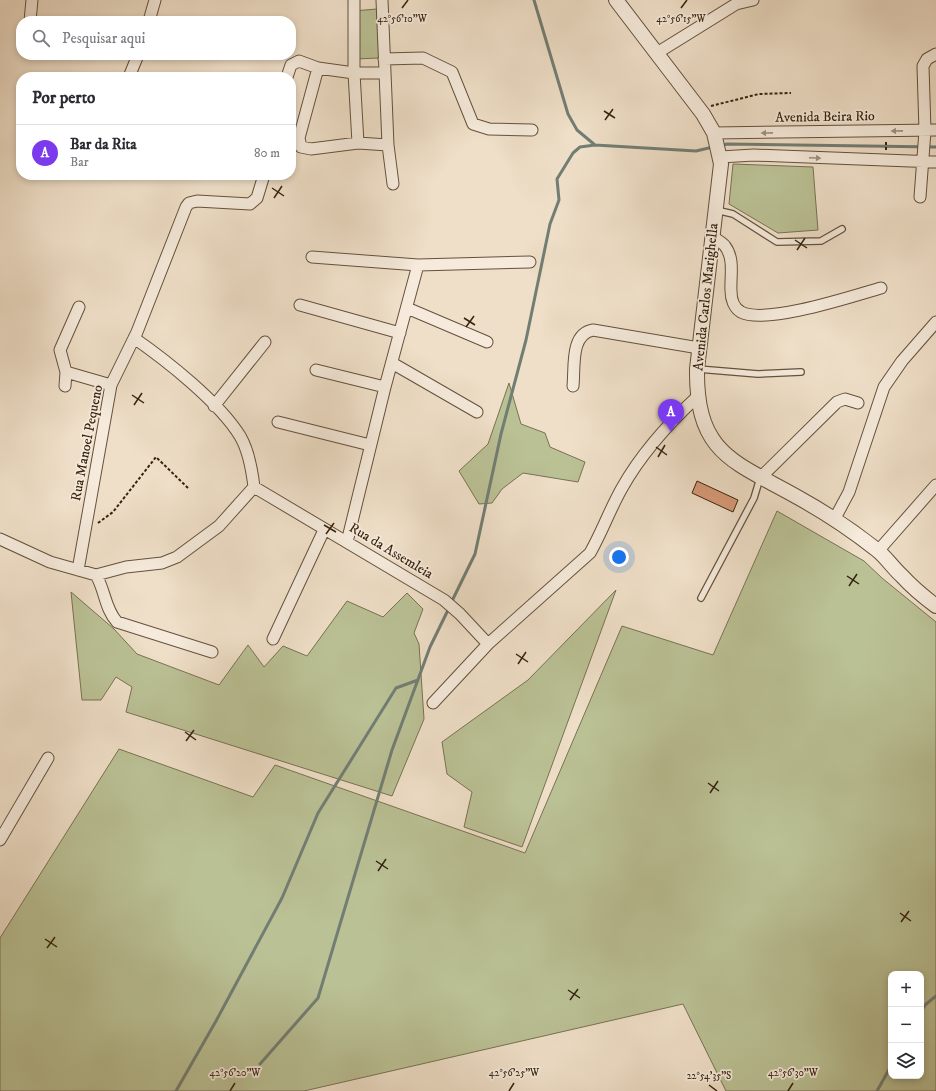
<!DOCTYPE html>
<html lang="pt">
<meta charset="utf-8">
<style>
body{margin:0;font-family:"IM FELL DW Pica",serif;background:#f2f2f3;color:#2b2b33}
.controls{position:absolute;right:12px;bottom:12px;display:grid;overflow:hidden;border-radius:8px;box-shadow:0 2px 6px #0003}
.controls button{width:36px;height:36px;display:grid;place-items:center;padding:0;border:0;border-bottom:1px solid #e1e1e2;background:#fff;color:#2b2b33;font:20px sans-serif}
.you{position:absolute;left:619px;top:557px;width:14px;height:14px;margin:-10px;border:3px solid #fff;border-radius:50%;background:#1a73e8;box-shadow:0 0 0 6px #1a73e833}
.badge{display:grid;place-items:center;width:26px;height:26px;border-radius:50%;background:#7c3aed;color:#fff;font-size:13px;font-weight:700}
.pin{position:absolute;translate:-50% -33px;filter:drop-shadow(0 1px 2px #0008)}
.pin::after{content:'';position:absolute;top:21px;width:14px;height:12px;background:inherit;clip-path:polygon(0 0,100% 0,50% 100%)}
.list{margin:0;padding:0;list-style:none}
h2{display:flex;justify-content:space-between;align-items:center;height:52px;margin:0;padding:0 16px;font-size:17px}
h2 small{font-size:13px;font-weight:400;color:#7c7c81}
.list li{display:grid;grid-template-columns:26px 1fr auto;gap:12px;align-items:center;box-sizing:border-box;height:56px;padding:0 16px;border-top:1px solid #e1e1e2}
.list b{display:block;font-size:15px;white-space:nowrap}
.list p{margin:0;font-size:13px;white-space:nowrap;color:#7c7c81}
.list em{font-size:13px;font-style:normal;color:#7c7c81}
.icon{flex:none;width:22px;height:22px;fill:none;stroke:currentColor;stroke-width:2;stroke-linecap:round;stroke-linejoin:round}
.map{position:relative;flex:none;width:936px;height:1091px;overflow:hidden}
.search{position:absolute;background:#fff;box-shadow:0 2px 6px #0003;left:16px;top:16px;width:280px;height:44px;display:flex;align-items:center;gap:10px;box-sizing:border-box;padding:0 14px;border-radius:16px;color:#7c7c81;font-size:15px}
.panel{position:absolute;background:#fff;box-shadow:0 2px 6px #0003;left:16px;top:72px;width:280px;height:108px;border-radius:16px}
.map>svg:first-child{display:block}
</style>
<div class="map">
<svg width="936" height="1091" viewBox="0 0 936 1091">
<rect width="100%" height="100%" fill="#efdfc8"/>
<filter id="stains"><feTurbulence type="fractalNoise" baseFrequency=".005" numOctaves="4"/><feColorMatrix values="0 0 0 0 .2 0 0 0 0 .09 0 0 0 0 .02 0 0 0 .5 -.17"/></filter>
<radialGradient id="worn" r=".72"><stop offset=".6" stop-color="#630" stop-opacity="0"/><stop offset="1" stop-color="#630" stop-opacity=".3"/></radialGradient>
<!-- green -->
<path fill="#bac195" stroke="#787252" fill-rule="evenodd" d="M 377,9 L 379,58 L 355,59 L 353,11 Z
M 733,164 L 813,167 L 818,230 L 778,233 L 729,204 Z
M 509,383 L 521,424 L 545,433 L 550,447 L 585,462 L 578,482 L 523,473 L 502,489 L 492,503 L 479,504 L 459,471 L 488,444 Z
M 777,511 L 864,561 L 882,578 L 936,622 L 936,1091 L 726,1091 L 683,1004 L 304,1091 L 0,1091 L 0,938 L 119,749 L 253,797 L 275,765 L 525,853 L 622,626 L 713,655 ZM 891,974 L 921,974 L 921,1076 L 891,1076 Z
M 616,590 L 522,847 L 464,827 L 472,792 L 447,774 L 442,742 L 528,680 Z
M 71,592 L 114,629 L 137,654 L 219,685 L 248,645 L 264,667 L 283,646 L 307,656 L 347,601 L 383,617 L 407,593 L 423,609 L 414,633 L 419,644 L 424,719 L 392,796 L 126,712 L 132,687 L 116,677 L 101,700 L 82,700 Z"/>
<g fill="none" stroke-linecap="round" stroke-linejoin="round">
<!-- stream -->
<path stroke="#727e74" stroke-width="3" d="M 534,0 L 568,114 L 577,130 L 595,145
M 720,146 L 727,144 L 936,147
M 451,603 L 475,554 L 501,434 L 526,340 L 550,224 L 559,200 L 557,179 L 573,153 L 580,147 L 595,145 L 696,151 L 713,147
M 921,1012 L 925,1005 L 936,996
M 260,1064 L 318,998 L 392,750 L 430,647 L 449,608
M 176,1091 L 216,1021 L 282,898 L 318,813 L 396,688 L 418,680
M 877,1091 L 891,1066"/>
</g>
<!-- building -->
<path fill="#d89a78" stroke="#36220f" d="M 697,481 L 738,500 L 733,512 L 692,493 Z"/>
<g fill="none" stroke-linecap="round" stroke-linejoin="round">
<!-- service casing -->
<g stroke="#64513d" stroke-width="8">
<path id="service" d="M 716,210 L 733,214 L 777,242 L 821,241 L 842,229
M 698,369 L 758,374 L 801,372
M 701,598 L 754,498 L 760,478"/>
</g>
<!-- minor casing -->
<g stroke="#64513d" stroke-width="13">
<path id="minor" d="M 354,0 L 354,73 L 358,143
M 382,0 L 388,145 L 393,184
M 30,21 L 32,0
M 149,21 L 155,0
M 657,53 L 736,4 L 753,0
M 384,59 L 423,58 L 452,72 L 473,124 L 489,129 L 532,130
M 318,68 L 299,138 L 301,147 L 311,149 L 358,143 L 388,145
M 129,77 L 138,55
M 287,77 L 291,65 L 299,61 L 318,68 L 354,73 L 384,73
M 714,133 L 936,130
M 720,157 L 754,155 L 936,162
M 920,197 L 925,131 L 923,66 L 927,59 L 936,54
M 713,237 C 717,240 723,243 725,246 C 735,259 730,277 731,291 C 731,299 734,308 741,312 C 766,325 853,296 881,288
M 312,257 L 418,265 L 530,262
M 300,305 L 400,333
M 407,308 L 487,342
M 134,338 C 167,361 219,402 240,436 C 249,451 252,470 254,487
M 392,363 L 477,412
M 316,370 L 385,387
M 66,372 L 60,350 L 79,307
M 65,386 L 66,372 L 111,385
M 573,386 C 575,367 570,334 593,330 L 699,348
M 214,406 L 265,342
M 278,422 L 370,445
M 760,478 L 837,402 L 845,399 L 858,403
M 254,487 L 444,600 L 460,614 L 488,644
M 834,520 L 849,492 L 884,387 L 902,361 L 936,322
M 0,539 L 50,562 L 96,575 L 126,567 L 162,563 L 177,557 L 219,526 L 254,487
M 347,542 L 385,387 L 418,265
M 878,551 L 936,485
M 78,570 L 111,385 L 137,332 L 186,207 L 189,203 L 197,201 L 250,204 L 257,198 L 264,175
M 96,575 C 105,590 105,609 117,622 L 212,652
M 273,639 L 324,530
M 433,703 L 488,644 L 590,553 C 602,532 610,509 622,488 C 641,454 670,422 698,396
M 0,840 L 48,758"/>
</g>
<!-- tertiary casing -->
<g stroke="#64513d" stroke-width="16">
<path id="tertiary" d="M 616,0 L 703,114 L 714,133 L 721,164 L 697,369 C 696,455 734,461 799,498 C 826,513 853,531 877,550 C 886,557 893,568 902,576 C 912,587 924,597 936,606"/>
</g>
<!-- path -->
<path stroke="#36220f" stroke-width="2" stroke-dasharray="3 2" stroke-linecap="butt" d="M 711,106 L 759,94 L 791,93
M 886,150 L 886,140
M 98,523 L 113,512 L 156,457 L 189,489"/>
<!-- service -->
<use href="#service" stroke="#f5eadb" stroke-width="5.5"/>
<!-- minor -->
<use href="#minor" stroke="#f5eadb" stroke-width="11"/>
<!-- tertiary -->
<use href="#tertiary" stroke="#f5eadb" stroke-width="14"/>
</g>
<!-- one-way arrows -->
<defs><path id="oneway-solid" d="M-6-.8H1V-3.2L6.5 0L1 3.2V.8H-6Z"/></defs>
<g fill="#9f907f">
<use href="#oneway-solid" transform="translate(897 131) rotate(179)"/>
<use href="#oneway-solid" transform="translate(767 133) rotate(179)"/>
<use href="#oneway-solid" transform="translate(815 158) rotate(3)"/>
</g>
<!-- ticks -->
<path fill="none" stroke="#36220f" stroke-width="1.5" d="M 402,8 L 408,0M 681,8 L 687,0M 604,111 L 615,118M 605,120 L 613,109M 272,188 L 284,196M 274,198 L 282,186M 795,240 L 807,248M 797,250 L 805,238M 464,318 L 475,325M 466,327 L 474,316M 132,395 L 144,403M 134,405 L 142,393M 656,447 L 667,455M 658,457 L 665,445M 324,525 L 336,532M 326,534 L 334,523M 847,576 L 859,584M 849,586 L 857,574M 516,654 L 528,662M 518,664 L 526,652M 185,732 L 196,740M 186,741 L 194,730M 708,783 L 719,791M 710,793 L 718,781M 376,861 L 388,869M 378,871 L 386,859M 900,913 L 911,921M 901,922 L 909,911M 45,939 L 57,947M 47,948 L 55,937M 568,990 L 580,998M 570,1000 L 578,989M 709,1085 L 717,1091M 230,1091 L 235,1083M 509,1091 L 514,1083M 788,1091 L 793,1083"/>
<g text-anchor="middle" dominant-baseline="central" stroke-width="3.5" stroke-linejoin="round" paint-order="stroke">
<!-- street labels -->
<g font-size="14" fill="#36220f" stroke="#f5eadb">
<text transform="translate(825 117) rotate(-1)">Avenida Beira Rio</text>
<text transform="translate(706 297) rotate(-84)">Avenida Carlos Marighella</text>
<text transform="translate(87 443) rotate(-79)">Rua Manoel Pequeno</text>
<text transform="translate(391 551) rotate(31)">Rua da Assemleia</text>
</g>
</g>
<g font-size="10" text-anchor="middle" fill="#36220f" stroke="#f5eadb" stroke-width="3.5" stroke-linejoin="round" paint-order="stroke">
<text x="402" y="22">42°56'10"W</text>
<text x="681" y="22">42°56'15"W</text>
<text x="235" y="1076">42°56'20"W</text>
<text x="514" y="1076">42°56'25"W</text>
<text x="793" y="1076">42°56'30"W</text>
<text x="709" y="1079">22°54'35"S</text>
</g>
<rect width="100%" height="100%" filter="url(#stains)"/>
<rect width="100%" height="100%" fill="url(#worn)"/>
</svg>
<div class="controls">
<button>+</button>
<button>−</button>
<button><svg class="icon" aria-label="layers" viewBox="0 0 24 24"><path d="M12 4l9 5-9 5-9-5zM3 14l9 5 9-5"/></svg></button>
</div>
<div class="you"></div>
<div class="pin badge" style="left:671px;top:432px">A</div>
<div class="search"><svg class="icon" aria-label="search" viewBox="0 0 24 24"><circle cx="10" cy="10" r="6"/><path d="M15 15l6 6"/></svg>Pesquisar aqui</div>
<section class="panel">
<h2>Por perto<small></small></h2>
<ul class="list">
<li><span class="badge">A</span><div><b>Bar da Rita</b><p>Bar</p></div><em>80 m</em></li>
</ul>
</section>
</div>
